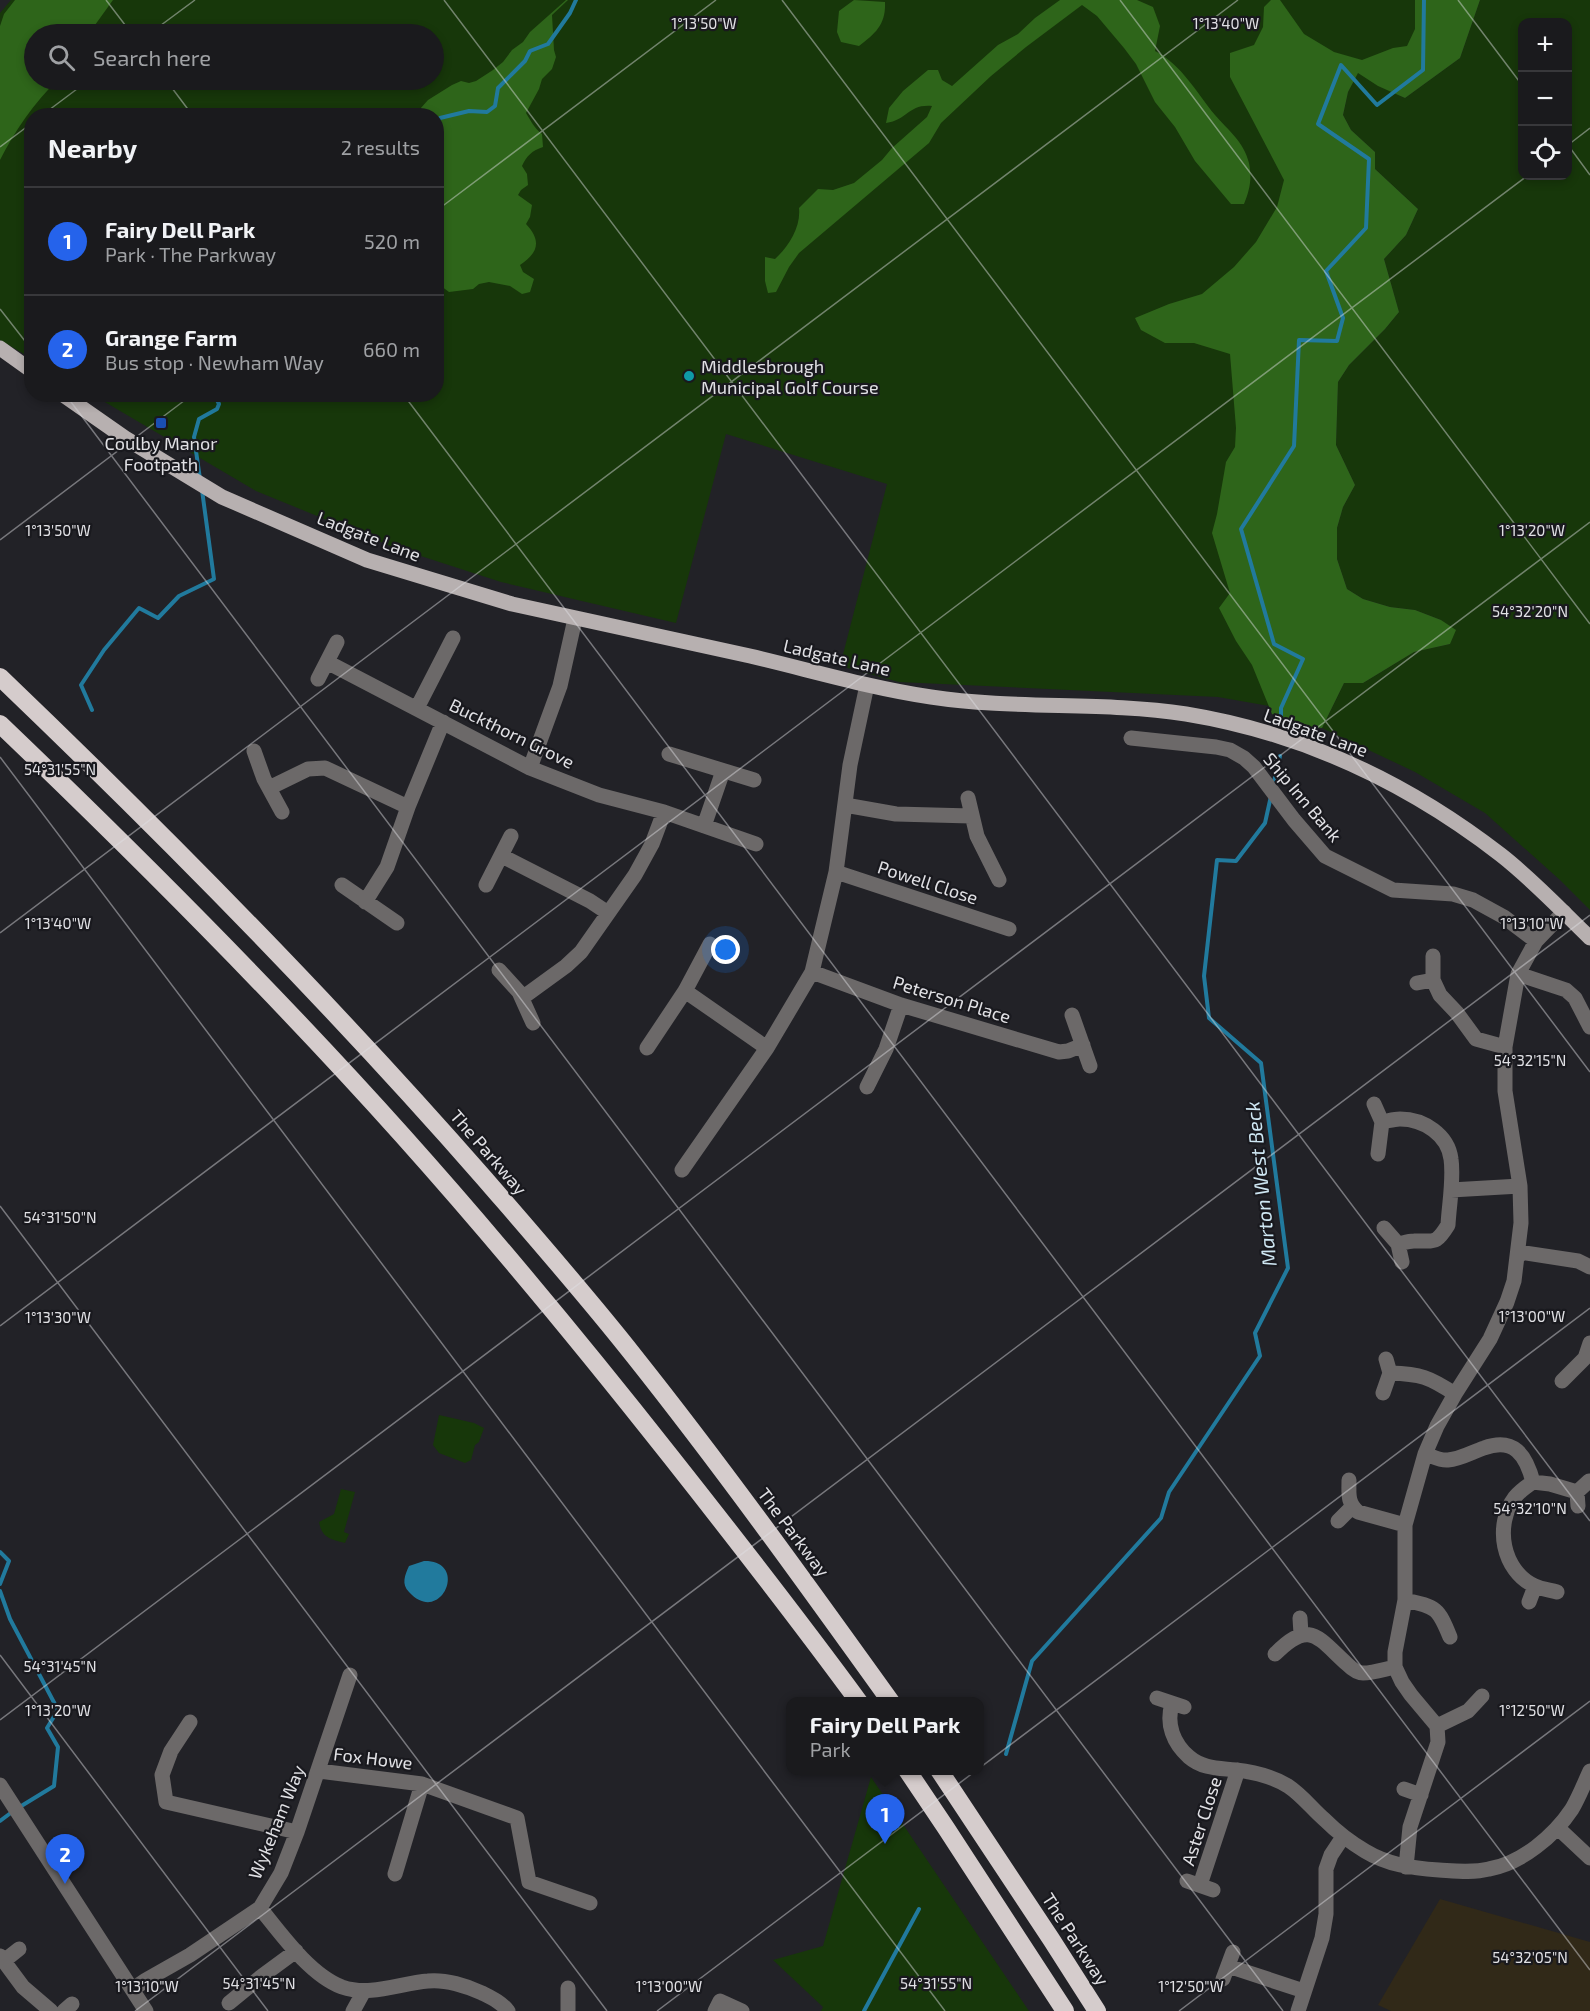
<!DOCTYPE html>
<meta charset="utf-8">
<style>
body{margin:0;font-family:"Exo 2",sans-serif;background:#27272a;color:#f1f3f6}
.controls{position:absolute;right:18px;top:18px;display:grid;overflow:hidden;border-radius:12px;box-shadow:0 3px 9px #0003}
.controls button{width:54px;height:54px;display:grid;place-items:center;padding:0;border:0;border-bottom:2px solid #38383b;background:#1a1a1d;color:#f1f3f6;font:30px sans-serif}
.you{position:absolute;left:726px;top:950px;width:21px;height:21px;margin:-15px;border:4px solid #fff;border-radius:50%;background:#1a73e8;box-shadow:0 0 0 9px #1a73e833}
.badge{display:grid;place-items:center;width:39px;height:39px;border-radius:50%;background:#2563eb;color:#fff;font-size:20px;font-weight:700}
.pin{position:absolute;translate:-50% -50px;filter:drop-shadow(0 2px 3px #0008)}
.pin::after{content:'';position:absolute;top:32px;width:21px;height:18px;background:inherit;clip-path:polygon(0 0,100% 0,50% 100%)}
.popup{position:absolute;left:786px;top:1697px;width:198px;height:78px;box-sizing:border-box;display:grid;place-content:center;border-radius:12px;background:#1a1a1d;filter:drop-shadow(0 2px 4px #0005);font-size:20px;white-space:nowrap;color:#9fa1a4}
.popup b{font-size:22px;color:#f1f3f6}
.popup::after{content:'';position:absolute;left:50%;top:100%;margin-left:-12px;border:12px solid transparent;border-top-color:#1a1a1d}
.list{margin:0;padding:0;list-style:none}
h2{display:flex;justify-content:space-between;align-items:center;height:78px;margin:0;padding:0 24px;font-size:26px}
h2 small{font-size:20px;font-weight:400;color:#9fa1a4}
.list li{display:grid;grid-template-columns:39px 1fr auto;gap:18px;align-items:center;box-sizing:border-box;height:108px;padding:0 24px;border-top:2px solid #38383b}
.list b{display:block;font-size:22px;white-space:nowrap}
.list p{margin:0;font-size:20px;white-space:nowrap;color:#9fa1a4}
.list em{font-size:20px;font-style:normal;color:#9fa1a4}
.icon{flex:none;width:33px;height:33px;fill:none;stroke:currentColor;stroke-width:2;stroke-linecap:round;stroke-linejoin:round}
.map{position:relative;flex:none;width:1590px;height:2011px;overflow:hidden}
.search{position:absolute;background:#1a1a1d;box-shadow:0 3px 9px #0003;left:24px;top:24px;width:420px;height:66px;display:flex;align-items:center;gap:15px;box-sizing:border-box;padding:0 21px;border-radius:33px;color:#9fa1a4;font-size:22px}
.panel{position:absolute;background:#1a1a1d;box-shadow:0 3px 9px #0003;left:24px;top:108px;width:420px;height:294px;border-radius:24px}
.map>svg:first-child{display:block}
</style>
<div class="map">
<svg width="1590" height="2011" viewBox="0 0 1590 2011">
<rect width="100%" height="100%" fill="#222227"/>
<!-- education -->
<path fill="#312918" d="M 1440,1899 L 1590,1942 L 1590,2011 L 1391,2011 L 1378,2005 Z"/>
<!-- green -->
<path fill="#17370a" fill-rule="evenodd" d="M 11,0 L 1424,0 L 1423,70 L 1393,92 L 1405,98 L 1460,58 L 1480,0 L 1590,0 L 1590,910 L 1560,880 L 1485,813 L 1415,772 L 1322,728 L 1344,683 L 1363,683 L 1414,652 L 1450,644 L 1441,620 L 1415,610 L 1390,607 L 1363,599 L 1347,589 L 1337,559 L 1337,528 L 1343,507 L 1355,485 L 1336,445 L 1338,382 L 1349,365 L 1385,329 L 1399,312 L 1384,259 L 1406,235 L 1418,209 L 1375,169 L 1375,152 L 1351,130 L 1343,115 L 1348,92 L 1354,80 L 1341,66 L 1326,271 L 1281,708 L 1218,697 L 899,682 L 840,666 L 887,484 L 726,434 L 676,623 L 501,582 L 393,547 L 256,491 L 93,395 L 436,394 L 436,116 L 32,116 L 31,358 L 0,340 L 0,13 ZM 1522,22 L 1568,22 L 1568,176 L 1522,176 ZM 34,34 L 434,34 L 434,80 L 34,80 Z
M 439,1415 L 474,1423 L 484,1428 L 479,1442 L 475,1445 L 471,1460 L 465,1463 L 439,1453 L 433,1445 Z
M 341,1489 L 355,1492 L 344,1532 L 349,1534 L 345,1543 C 330,1539 322,1538 319,1522 L 334,1514 Z
M 871,1777 L 1029,2011 L 821,2011 L 823,2007 L 773,1960 L 823,1946 Z"/>
<!-- forest -->
<path fill="#2e651a" d="M 15,0 L 113,0 L 95,25 L 77,26 L 72,34 L 34,34 L 34,80 L 58,80 C 35,101 14,132 0,160 L 0,26 L 4,14 Z
M 566,0 L 568,0 L 552,15 L 554,50 L 556,57 L 552,69 L 542,79 L 539,89 L 526,113 C 531,121 534,128 542,134 L 543,147 C 532,151 527,155 522,166 L 527,174 L 528,185 L 521,190 L 518,195 L 532,205 L 530,217 L 526,224 C 542,241 538,253 520,265 L 523,272 L 534,279 L 530,292 L 522,294 L 510,286 L 489,282 L 479,284 L 473,289 L 449,292 L 441,286 L 440,279 L 437,276 L 436,116 L 418,115 L 420,109 L 428,100 L 452,85 L 461,81 L 469,83 L 476,81 L 493,70 L 503,62 L 512,50 L 523,42 L 530,32 Z
M 854,0 L 885,2 C 886,24 876,33 859,46 L 841,42 L 837,32 L 839,11 Z
M 1060,0 L 1137,0 L 1153,7 L 1160,26 L 1155,51 C 1182,65 1196,92 1215,115 C 1228,130 1244,142 1249,163 C 1252,179 1250,189 1244,204 L 1231,204 L 1195,161 L 1175,127 L 1155,102 L 1136,64 L 1124,48 L 1097,16 L 1082,5 L 1026,47 L 991,76 L 941,123 L 929,143 L 799,253 L 789,267 L 776,292 L 768,293 L 765,281 L 765,257 L 775,259 C 789,246 801,227 799,208 L 818,189 L 833,190 L 854,183 L 882,160 L 892,148 L 927,117 L 932,106 C 908,104 908,120 886,123 L 889,108 L 903,91 L 928,70 L 938,70 L 942,80 L 952,86 L 998,45 L 1018,34 L 1035,18 Z
M 1271,0 L 1280,0 L 1304,34 L 1334,52 L 1362,60 L 1393,48 L 1407,46 L 1415,29 L 1415,0 L 1480,0 L 1460,58 L 1405,98 L 1378,86 L 1358,73 L 1348,92 L 1343,115 L 1351,130 L 1375,152 L 1375,169 L 1418,209 L 1406,235 L 1384,259 L 1399,312 L 1385,329 L 1349,365 L 1338,382 L 1336,445 L 1355,485 L 1343,507 L 1337,528 L 1337,559 L 1347,589 L 1363,599 L 1390,607 L 1415,610 L 1441,620 L 1456,630 L 1450,644 L 1414,652 L 1363,683 L 1344,683 L 1322,728 L 1302,726 L 1272,714 L 1252,665 L 1236,641 L 1219,608 L 1230,593 L 1212,533 L 1217,514 L 1226,462 L 1235,447 L 1236,428 L 1230,354 L 1194,343 L 1165,343 L 1141,330 L 1135,318 L 1169,304 L 1202,294 L 1234,267 L 1256,242 L 1277,207 L 1284,180 L 1230,77 L 1230,53 L 1254,45 L 1263,27 L 1264,7 Z"/>
<!-- water -->
<path fill="#217a9d" d="M 424,1561 C 470,1560 441,1627 409,1592 C 401,1584 405,1575 409,1566 Z"/>
<g fill="none" stroke-linecap="round" stroke-linejoin="round">
<!-- stream -->
<path stroke="#217a9d" stroke-width="4" d="M 436,127 L 440,118 L 469,111 L 487,112 L 495,106 L 498,88 L 525,61 L 530,51 L 548,44 L 570,13 L 576,0
M 200,479 L 194,437 L 199,419 L 217,409 L 219,404 L 214,394
M 92,710 L 81,685 L 104,650 L 139,608 L 158,618 L 179,596 L 214,579 L 202,490
M 1281,719 L 1281,708 L 1303,659 L 1274,644 L 1241,529 L 1294,446 L 1299,340 L 1337,341 L 1343,318 L 1326,271 L 1366,228 L 1369,159 L 1318,124 L 1341,65 L 1377,105 L 1423,70 L 1424,0
M 1273,786 L 1280,756
M 0,1552 L 9,1561 L 0,1584
M 0,1591 L 10,1619 L 58,1710 L 47,1728 L 58,1747 L 54,1786 L 18,1808
M 1006,1754 L 1032,1661 L 1161,1518 L 1169,1492 L 1260,1356 L 1255,1333 L 1288,1268 L 1261,1063 L 1209,1018 L 1204,976 L 1217,860 L 1236,861 L 1265,823 L 1271,796
M 0,1821 L 12,1812
M 864,2011 L 919,1909"/>
<!-- minor -->
<path stroke="#6c6969" stroke-width="15" d="M 327,662 L 530,768 L 599,795 L 664,812 L 756,844
M 318,679 L 337,642
M 417,708 L 453,638
M 1131,738 L 1216,747 L 1230,750 L 1244,758 L 1254,767 L 1294,820 L 1325,856 L 1393,890 L 1453,894 L 1473,900 L 1504,917 L 1536,941
M 254,751 L 264,779 L 282,812
M 669,754 L 754,780
M 530,768 L 560,686 L 575,619
M 269,788 L 308,769 L 325,768 L 408,807
M 968,798 L 977,836 L 999,880
M 845,805 L 896,814 L 971,816
M 704,826 L 723,771
M 502,856 L 590,901 L 608,913
M 836,872 L 1009,929
M 342,885 L 397,923
M 486,885 L 511,836
M 365,902 L 387,867 L 408,807 L 443,722
M 1433,956 L 1433,980 L 1440,995 L 1457,1013 L 1476,1039 L 1505,1047
M 499,970 L 519,992 L 533,1023
M 812,972 L 901,1005 L 1059,1052 L 1068,1051 L 1083,1045
M 1518,974 L 1566,990 L 1575,998 L 1590,1027
M 1417,983 L 1433,980
M 685,991 L 767,1048
M 522,998 L 566,966 L 581,952 L 635,875 L 652,844 L 664,812
M 1072,1015 L 1090,1066
M 647,1048 L 685,991 L 710,944
M 867,1087 L 886,1049 L 901,1005
M 1374,1104 L 1382,1122 L 1378,1154
M 1382,1122 C 1388,1121 1394,1119 1400,1119 C 1424,1119 1448,1135 1451,1159 C 1454,1179 1449,1205 1448,1225 C 1435,1246 1434,1240 1414,1241 C 1408,1241 1403,1243 1398,1244
M 682,1170 L 767,1048 L 812,972 L 836,872 L 850,765 L 867,685
M 1451,1190 L 1520,1186
M 1384,1228 L 1398,1244 L 1402,1262
M 1519,1252 L 1578,1261 L 1590,1267
M 1390,1373 C 1421,1374 1429,1377 1455,1394
M 1562,1381 L 1585,1358 L 1590,1343
M 1383,1393 L 1390,1373 L 1386,1359
M 1425,1454 C 1432,1456 1440,1461 1448,1460 C 1461,1459 1472,1452 1484,1448 C 1514,1437 1526,1455 1533,1482 C 1527,1486 1520,1491 1515,1497 C 1494,1525 1502,1571 1535,1586 C 1541,1589 1550,1590 1557,1592
M 1349,1480 C 1349,1493 1347,1503 1358,1512 L 1405,1525
M 1533,1482 L 1550,1484 L 1577,1492 L 1578,1506
M 1577,1492 L 1589,1481
M 1338,1521 L 1352,1507
M 1405,1600 C 1436,1607 1438,1607 1450,1637
M 1529,1602 L 1535,1586
M 1300,1618 L 1301,1634
M 1275,1654 C 1310,1619 1317,1637 1347,1664 C 1351,1668 1357,1673 1363,1673 C 1373,1673 1385,1669 1395,1667
M 1157,1698 L 1184,1707
M 1172,1704 C 1166,1724 1173,1743 1189,1757 C 1203,1769 1219,1768 1236,1770 C 1254,1772 1273,1777 1288,1786 C 1303,1796 1312,1809 1325,1820 C 1337,1832 1350,1842 1365,1851 C 1388,1865 1412,1868 1439,1870 C 1456,1871 1473,1873 1489,1869 C 1522,1863 1554,1836 1572,1809 C 1579,1797 1584,1784 1590,1771
M 190,1722 L 171,1751 L 162,1775 L 166,1802 L 297,1832
M 1437,1726 L 1468,1711 L 1482,1696
M 319,1771 L 422,1784 L 517,1818 L 529,1882 L 590,1903
M 0,1785 L 146,2011
M 1404,1789 L 1421,1795
M 1558,1828 L 1590,1858
M 1406,1867 L 1410,1827 L 1438,1742 L 1437,1726 L 1411,1695 L 1402,1682 L 1395,1667 L 1395,1652 L 1405,1600 L 1405,1525 L 1425,1454 L 1437,1426 L 1455,1394 L 1490,1339 L 1507,1302 L 1514,1281 L 1521,1223 L 1520,1186 L 1505,1091 L 1505,1047 L 1518,974 L 1536,941 L 1564,912
M 395,1874 L 422,1784
M 1187,1881 L 1213,1890
M 1200,1885 L 1238,1770
M 260,1908 C 281,1934 310,1975 342,1987 C 371,1997 400,1983 428,1981 C 445,1979 467,1986 482,1993 C 492,1998 501,2002 508,2011
M 0,1956 L 23,1987 L 51,2011
M 4,1961 L 19,1949
M 1228,1966 L 1304,1991
M 1223,1979 L 1233,1952
M 568,1988 L 568,2011
M 133,1989 L 146,1980 L 190,1955 L 260,1908 L 281,1873 L 297,1832 L 350,1675
M 229,2003 L 262,1976 L 296,1951
M 64,2011 L 72,2004
M 353,2011 L 364,1991
M 715,2011 L 720,2001 L 742,2011
M 1298,2011 L 1322,1938 L 1326,1914 L 1326,1869 L 1331,1855 L 1343,1837"/>
<!-- major -->
<path stroke="#b7b0b0" stroke-width="15" d="M 0,348 L 32,371
M 62,394 L 125,438 L 222,497 L 367,560 L 512,604 C 591,622 671,638 750,656 C 810,670 870,688 931,697 C 1016,710 1102,701 1186,714 C 1302,733 1408,783 1501,855 C 1533,880 1561,910 1590,938"/>
<!-- highway -->
<path stroke="#d5cccc" stroke-width="18" d="M 0,677 C 168,838 331,1003 484,1178 C 535,1237 586,1295 634,1356 C 723,1468 807,1585 891,1702
M 0,724 C 139,857 275,993 403,1136 C 496,1240 585,1348 671,1457 C 735,1538 798,1619 859,1702
M 907,1770 L 946,1828 L 1065,2011
M 939,1770 L 1051,1939 L 1097,2011"/>
</g>
<!-- ticks -->
<path fill="none" stroke="#e1e1e5" stroke-width="1.5" stroke-opacity="0.45" d="M 106,0 L 132,34M 444,0 L 1590,1521M 782,0 L 1590,1072M 1120,0 L 1590,624M 1458,0 L 1522,85M 149,34 L 195,0M 166,80 L 193,116M 41,116 L 89,80M 1568,145 L 1590,128M 1568,145 L 1590,175M 0,147 L 32,123M 436,211 L 716,0M 0,309 L 32,350M 65,394 L 1283,2011M 403,394 L 1590,1970M 0,540 L 193,394M 0,757 L 945,2011M 0,933 L 1238,0M 0,1206 L 607,2011M 0,1326 L 1527,176M 0,1655 L 268,2011M 0,1720 L 1590,522M 135,2011 L 1590,915M 657,2011 L 1590,1308M 1179,2011 L 1590,1701"/>
<!-- markers -->
<circle fill="#0f9aa8" stroke="#19191e" stroke-width="2" cx="689" cy="376" r="6"/>
<rect fill="#1a4fb4" stroke="#19191e" stroke-width="2" x="155" y="417" width="12" height="12" rx="3"/>
<g text-anchor="middle" dominant-baseline="central" stroke-width="4.5" stroke-linejoin="round" paint-order="stroke">
<!-- poi labels -->
<g font-size="18" fill="#e1e1e5" stroke="#19191e" text-anchor="start">
<text x="701" y="366">Middlesbrough<tspan x="701" dy="21">Municipal Golf Course</tspan></text>
<text x="161" y="443" text-anchor="middle">Coulby Manor<tspan x="161" dy="21">Footpath</tspan></text>
</g>
<!-- street labels -->
<g font-size="18" fill="#e1e1e5" stroke="#19191e">
<text transform="translate(369 536) rotate(21)">Ladgate Lane</text>
<text transform="translate(837 657) rotate(13)">Ladgate Lane</text>
<text transform="translate(1316 732) rotate(20)">Ladgate Lane</text>
<text transform="translate(512 733) rotate(26)">Buckthorn Grove</text>
<text transform="translate(1303 797) rotate(50)">Ship Inn Bank</text>
<text transform="translate(928 882) rotate(18)">Powell Close</text>
<text transform="translate(952 999) rotate(17)">Peterson Place</text>
<text transform="translate(489 1152) rotate(49)">The Parkway</text>
<text transform="translate(794 1532) rotate(53)">The Parkway</text>
<text transform="translate(373 1758) rotate(7)">Fox Howe</text>
<text transform="translate(1201 1821) rotate(-72)">Aster Close</text>
<text transform="translate(276 1822) rotate(-68)">Wykeham Way</text>
<text transform="translate(1076 1939) rotate(57)">The Parkway</text>
</g>
<!-- water labels -->
<g font-size="20" font-style="italic" fill="#cfe7f3" stroke="#19191e">
<text transform="translate(1260 1184) rotate(-96)">Marton West Beck</text>
</g>
</g>
<g font-size="15" text-anchor="middle" fill="#e1e1e5" stroke="#19191e" stroke-width="4.5" stroke-linejoin="round" paint-order="stroke">
<text x="704" y="29">1°13'50"W</text>
<text x="1226" y="29">1°13'40"W</text>
<text x="1532" y="536">1°13'20"W</text>
<text x="58" y="536">1°13'50"W</text>
<text x="1530" y="617">54°32'20"N</text>
<text x="60" y="775">54°31'55"N</text>
<text x="1532" y="929">1°13'10"W</text>
<text x="58" y="929">1°13'40"W</text>
<text x="1530" y="1066">54°32'15"N</text>
<text x="60" y="1223">54°31'50"N</text>
<text x="1532" y="1322">1°13'00"W</text>
<text x="58" y="1323">1°13'30"W</text>
<text x="1530" y="1514">54°32'10"N</text>
<text x="60" y="1672">54°31'45"N</text>
<text x="1532" y="1716">1°12'50"W</text>
<text x="58" y="1716">1°13'20"W</text>
<text x="1530" y="1963">54°32'05"N</text>
<text x="259" y="1989">54°31'45"N</text>
<text x="936" y="1989">54°31'55"N</text>
<text x="147" y="1992">1°13'10"W</text>
<text x="669" y="1992">1°13'00"W</text>
<text x="1191" y="1992">1°12'50"W</text>
</g>
</svg>
<div class="controls">
<button>+</button>
<button>−</button>
<button><svg class="icon" aria-label="locate" viewBox="0 0 24 24"><circle cx="12" cy="12" r="6"/><path d="M12 2v4M12 18v4M2 12h4M18 12h4"/></svg></button>
</div>
<div class="you"></div>
<div class="pin badge" style="left:885px;top:1844px">1</div>
<div class="popup"><b>Fairy Dell Park</b>Park</div>
<div class="pin badge" style="left:65px;top:1884px">2</div>
<div class="search"><svg class="icon" aria-label="search" viewBox="0 0 24 24"><circle cx="10" cy="10" r="6"/><path d="M15 15l6 6"/></svg>Search here</div>
<section class="panel">
<h2>Nearby<small>2 results</small></h2>
<ul class="list">
<li><span class="badge">1</span><div><b>Fairy Dell Park</b><p>Park · The Parkway</p></div><em>520 m</em></li>
<li><span class="badge">2</span><div><b>Grange Farm</b><p>Bus stop · Newham Way</p></div><em>660 m</em></li>
</ul>
</section>
</div>
